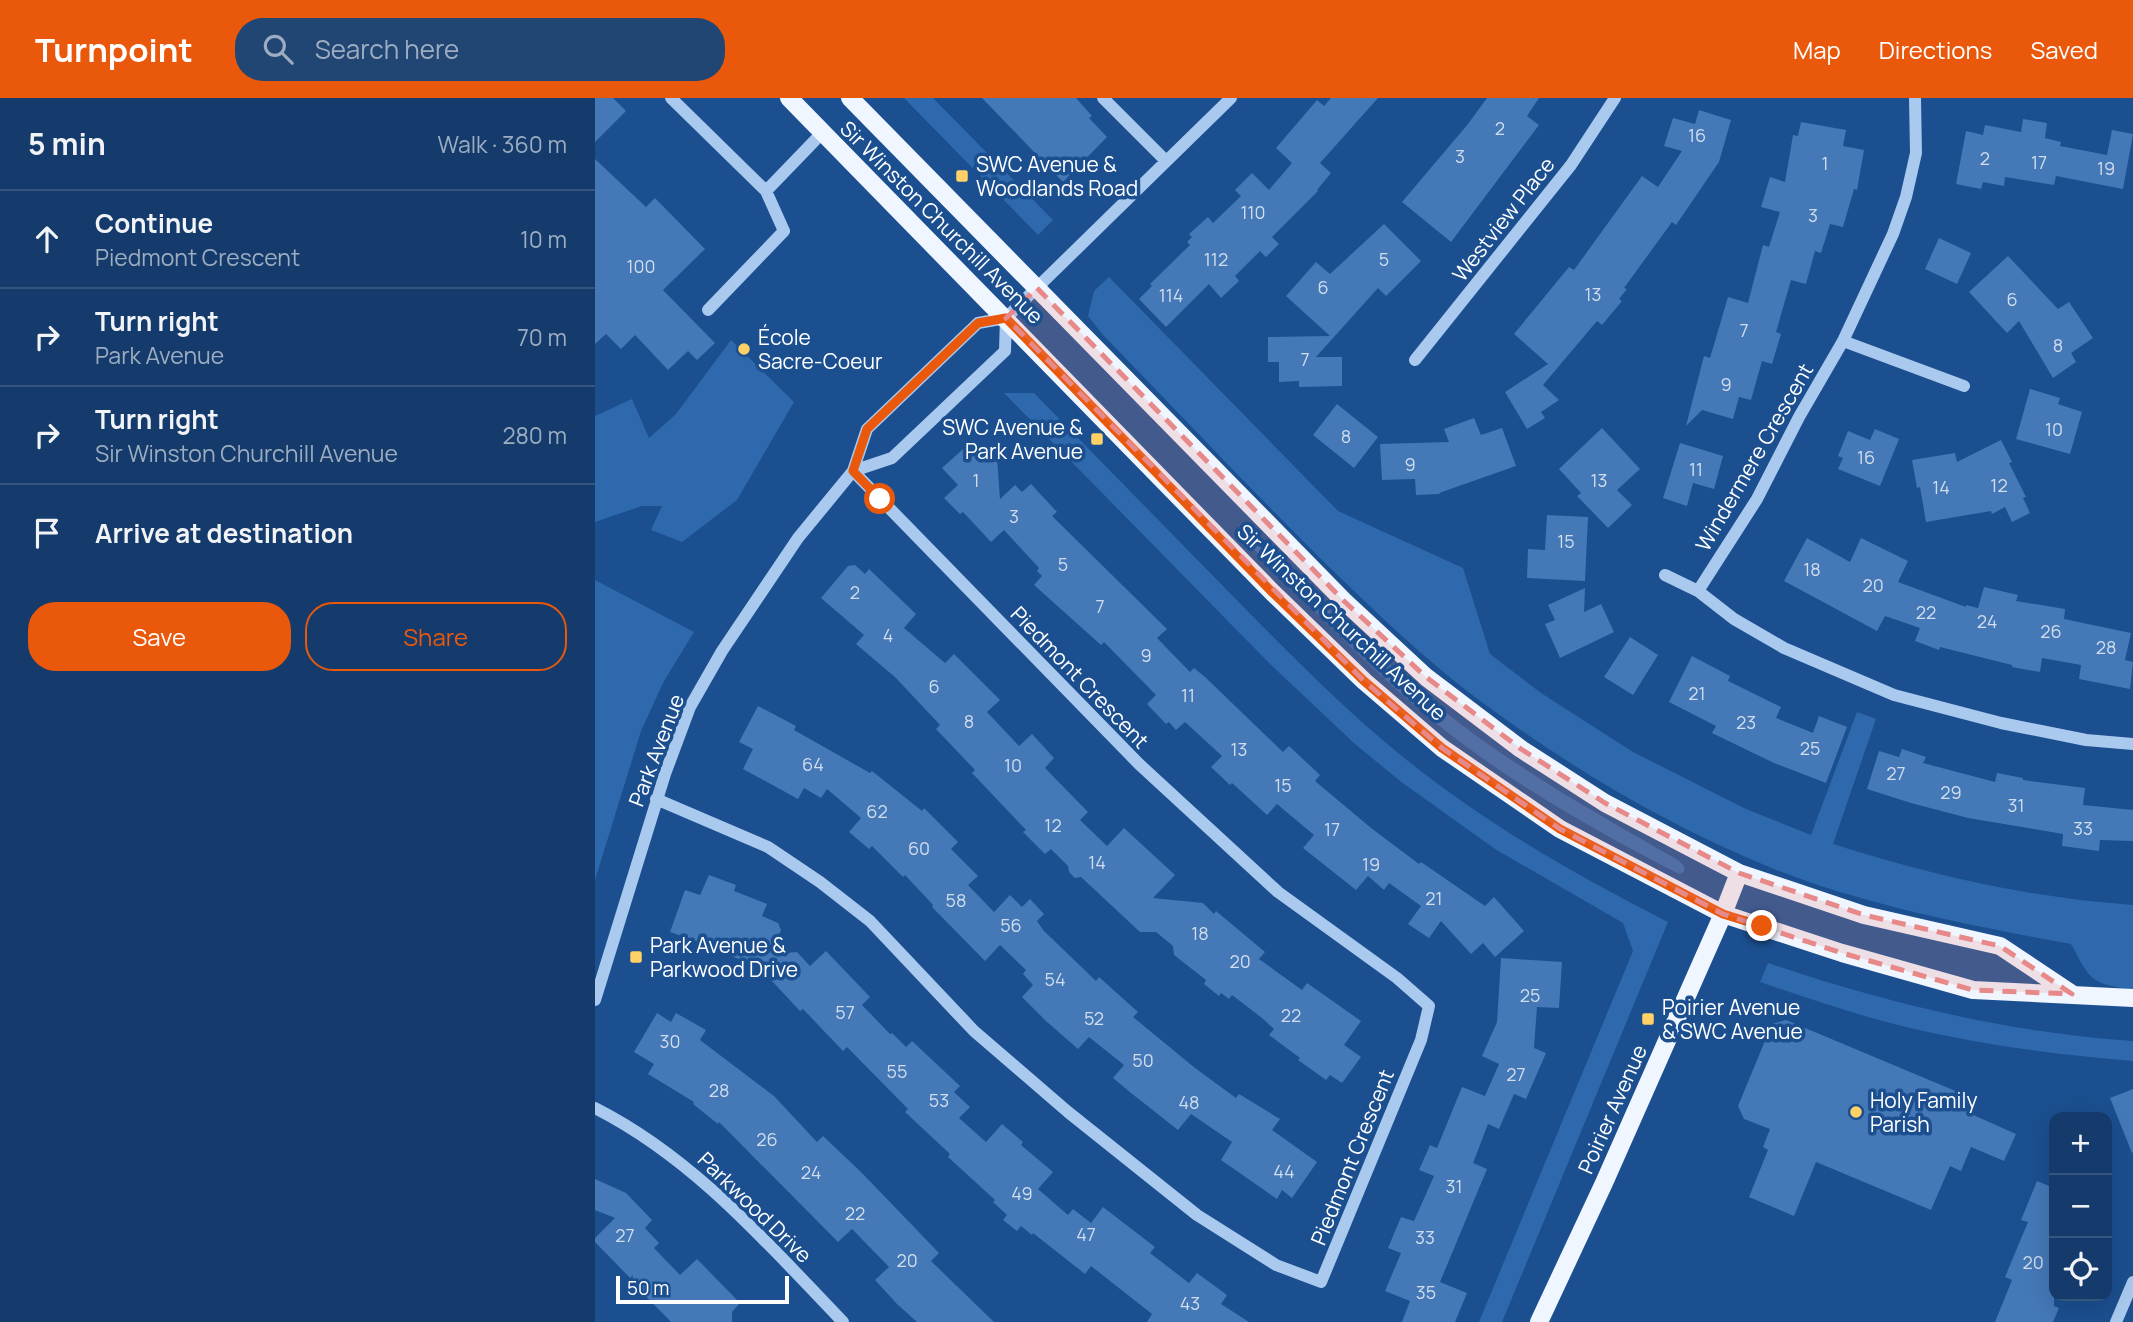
<!DOCTYPE html>
<meta charset="utf-8">
<style>
body{margin:0;font-family:Manrope,sans-serif;background:#214673;color:#f1f3f6}
.controls{position:absolute;right:21px;bottom:21px;display:grid;overflow:hidden;border-radius:14px;box-shadow:0 7px 28px #0002}
.controls button{width:63px;height:63px;display:grid;place-items:center;padding:0;border:0;border-bottom:2px solid #33557e;background:#143b6b;color:#f1f3f6;font:35px sans-serif}
.scale{position:absolute;left:21px;bottom:18px;width:173px;box-sizing:border-box;padding-left:7px;border:4px solid #fff;border-top:0;font-size:19px;line-height:24px;white-space:nowrap;color:#fff;-webkit-text-stroke:5px #1b4f8f;paint-order:stroke}
.stop{position:absolute;width:21px;height:21px;margin:-16px;border:5px solid #ea580c;border-radius:50%;background:#fff}
.stop.end{background:#ea580c;border-color:#fff;box-shadow:0 2px 7px #0008}
.list{margin:0;padding:0;list-style:none}
h2{display:flex;justify-content:space-between;align-items:center;height:91px;margin:0;padding:0 28px;font-size:30px}
h2 small{font-size:23px;font-weight:400;color:#9dadc1}
.list li{display:grid;grid-template-columns:46px 1fr auto;gap:21px;align-items:center;box-sizing:border-box;height:98px;padding:0 28px;border-top:2px solid #33557e}
.list b{display:block;font-size:26px;white-space:nowrap}
.list p{margin:0;font-size:23px;white-space:nowrap;color:#9dadc1}
.list em{font-size:23px;font-style:normal;color:#9dadc1}
.actions{display:flex;gap:14px;padding:21px 28px}
.actions a{flex:1;padding:16px 0;border:2px solid #ea580c;border-radius:28px;text-align:center;font-size:24px;color:#ea580c}
.actions .main{background:#ea580c;color:#fff}
.icon{flex:none;width:38px;height:38px;fill:none;stroke:currentColor;stroke-width:2;stroke-linecap:round;stroke-linejoin:round}
.map{position:relative;flex:none;width:1538px;height:1224px;overflow:hidden}
header{display:flex;align-items:center;gap:42px;box-sizing:border-box;height:98px;padding:0 35px;background:#ea580c;color:#fff}
header strong{font-size:33px}
nav{display:flex;gap:38px;margin-inline-start:auto;font-size:24px}
.search{width:490px;height:63px;background:#214673;display:flex;align-items:center;gap:18px;box-sizing:border-box;padding:0 24px;border-radius:28px;color:#9dadc1;font-size:26px}
main{display:flex}
aside{flex:1;background:#143b6b}
.map>svg:first-child{display:block}
</style>
<header>
<strong>Turnpoint</strong>
<div class="search"><svg class="icon" aria-label="search" viewBox="0 0 24 24"><circle cx="10" cy="10" r="6"/><path d="M15 15l6 6"/></svg>Search here</div>
<nav><a>Map</a><a>Directions</a><a>Saved</a></nav>
</header>
<main>
<aside>
<h2>5 min<small>Walk · 360 m</small></h2>
<ul class="list">
<li><svg class="icon" aria-label="ahead" viewBox="0 0 24 24"><path d="M12 20V5M6 11l6-6 6 6"/></svg><div><b>Continue</b><p>Piedmont Crescent</p></div><em>10 m</em></li>
<li><svg class="icon" aria-label="right" viewBox="0 0 24 24"><path d="M7 20v-9h11M14 6l5 5-5 5"/></svg><div><b>Turn right</b><p>Park Avenue</p></div><em>70 m</em></li>
<li><svg class="icon" aria-label="right" viewBox="0 0 24 24"><path d="M7 20v-9h11M14 6l5 5-5 5"/></svg><div><b>Turn right</b><p>Sir Winston Churchill Avenue</p></div><em>280 m</em></li>
<li><svg class="icon" aria-label="arrive" viewBox="0 0 24 24"><path d="M6 21V4h12l-3 4 3 4H6"/></svg><div><b>Arrive at destination</b></div></li>
</ul>
<div class="actions"><a class="main">Save</a><a>Share</a></div>
</aside>
<div class="map">
<svg width="1538" height="1224" viewBox="0 0 1538 1224">
<rect width="100%" height="100%" fill="#1b4f8f"/>
<!-- green -->
<path fill="#2e69ad" d="M 309,0 L 338,0 L 458,122 L 443,137 Z
M 514,179 L 743,413 L 868,470 L 895,556 L 946,595 L 1038,654 L 1151,711 L 1216,737 L 1262,614 L 1281,621 L 1238,746 C 1336,777 1435,800 1538,807 L 1538,892 C 1495,885 1496,883 1476,846 C 1373,827 1271,808 1174,769 C 1070,726 974,669 884,602 C 830,562 782,515 734,469 C 657,393 583,314 508,237 L 493,218 L 499,193 Z
M 136,242 L 199,304 L 142,402 L 87,444 L 56,432 L 67,408 L 47,408 L 0,424 L 0,318 L 37,301 L 54,340 L 81,316 Z
M 409,295 L 439,295 C 502,359 565,424 628,488 C 686,547 744,607 808,659 C 890,725 980,777 1073,824 L 907,1224 L 884,1224 L 1038,853 L 1028,825 L 900,751 L 805,683 L 760,646 L 675,566 Z
M 654,439 C 730,505 802,580 883,639 C 947,685 1015,723 1083,762 L 1089,768 L 1089,774 L 1084,776 C 1003,734 924,690 852,634 C 779,577 715,508 650,442 Z
M 0,482 L 99,534 L 69,583 L 46,633 L 0,782 Z
M 1173,865 C 1294,906 1411,934 1538,943 L 1538,963 C 1463,957 1388,947 1315,930 C 1264,918 1215,901 1165,884 Z"/>
<!-- building -->
<path fill="#4478b7" d="M 0,0 L 18,0 L 31,13 L 0,44 Z
M 387,0 L 481,0 L 497,18 L 494,20 L 512,39 L 468,84 Z
M 736,0 L 783,0 L 725,65 L 736,75 L 722,92 L 723,93 L 677,139 L 684,146 L 671,159 L 665,153 L 640,178 L 644,183 L 626,200 L 614,186 L 571,229 L 544,201 L 557,188 L 555,186 L 595,147 L 592,144 L 597,139 L 594,136 L 613,119 L 618,125 L 646,98 L 640,92 L 657,75 L 674,92 L 697,65 L 681,50 L 722,2 L 729,8 Z
M 892,0 L 944,0 L 932,18 L 944,27 L 856,144 L 807,104 L 873,26 Z
M 1104,12 L 1136,22 L 1124,64 L 1081,127 L 1077,124 L 1029,190 L 1032,191 L 1024,201 L 1027,203 L 1007,227 L 1002,223 L 948,287 L 964,302 L 946,314 L 950,320 L 932,331 L 910,294 L 953,266 L 919,236 L 974,169 L 979,172 L 1047,78 L 1063,89 L 1087,53 L 1069,48 L 1078,20 L 1100,26 Z
M 1428,21 L 1452,25 L 1450,40 L 1466,44 L 1465,48 L 1512,57 L 1517,32 L 1538,36 L 1528,91 L 1461,78 L 1459,87 L 1410,79 L 1409,88 L 1388,84 L 1386,91 L 1361,86 L 1371,33 L 1388,37 L 1390,27 L 1426,34 Z
M 1206,24 L 1251,32 L 1248,48 L 1269,52 L 1262,92 L 1259,91 L 1248,129 L 1235,126 L 1226,155 L 1220,153 L 1211,186 L 1196,182 L 1181,234 L 1186,236 L 1177,266 L 1167,263 L 1156,302 L 1144,299 L 1138,321 L 1107,312 L 1091,328 L 1109,258 L 1115,260 L 1133,199 L 1153,205 L 1168,147 L 1174,149 L 1185,114 L 1166,109 L 1175,79 L 1190,84 L 1198,37 L 1203,38 Z
M 0,61 L 51,109 L 60,100 L 110,151 L 68,192 L 120,245 L 102,262 L 93,253 L 73,272 L 40,237 L 26,251 L 11,236 L 0,246 Z
M 789,126 L 826,163 L 791,198 L 783,190 L 721,259 L 747,259 L 747,288 L 704,289 L 704,283 L 684,284 L 684,264 L 673,264 L 673,239 L 735,238 L 691,198 L 721,164 L 735,176 Z
M 1344,140 L 1376,155 L 1362,186 L 1330,171 Z
M 1413,158 L 1463,211 L 1474,204 L 1498,240 L 1476,255 L 1481,264 L 1458,280 L 1424,223 L 1412,235 L 1374,194 Z
M 1435,291 L 1465,300 L 1463,306 L 1487,314 L 1475,356 L 1421,341 Z
M 742,306 L 783,339 L 759,370 L 718,337 Z
M 879,320 L 886,337 L 907,330 L 921,368 L 844,395 L 845,396 L 821,397 L 820,381 L 787,382 L 785,346 L 854,344 L 849,331 Z
M 1007,330 L 1045,371 L 1022,392 L 1037,407 L 1013,430 L 982,398 L 986,395 L 964,371 Z
M 1280,331 L 1304,341 L 1285,388 L 1243,371 L 1248,360 L 1243,358 L 1253,333 L 1275,342 Z
M 1406,342 L 1417,364 L 1414,365 L 1431,399 L 1428,400 L 1435,415 L 1417,424 L 1410,409 L 1397,416 L 1396,413 L 1331,424 L 1325,389 L 1322,390 L 1317,362 L 1360,355 L 1362,364 Z
M 377,343 L 387,354 L 398,355 L 402,360 L 405,401 L 420,387 L 427,394 L 436,386 L 462,414 L 457,418 L 572,531 L 562,540 L 595,574 L 599,570 L 610,579 L 688,654 L 694,648 L 725,677 L 720,683 L 776,730 L 824,766 L 826,764 L 890,808 L 899,799 L 929,833 L 900,859 L 888,845 L 876,856 L 846,823 L 834,840 L 813,826 L 826,808 L 794,785 L 789,792 L 773,778 L 761,792 L 708,750 L 719,737 L 682,706 L 672,717 L 637,685 L 635,687 L 616,669 L 627,658 L 590,624 L 581,632 L 574,624 L 571,626 L 552,606 L 561,597 L 509,544 L 506,547 L 439,487 L 447,478 L 442,473 L 444,470 L 409,432 L 396,444 L 368,414 L 365,416 L 349,400 L 363,387 L 347,370 Z
M 1085,345 L 1128,358 L 1119,391 L 1098,385 L 1092,408 L 1068,400 Z
M 952,417 L 993,419 L 990,483 L 932,480 L 933,451 L 950,452 Z
M 1212,440 L 1255,464 L 1266,440 L 1313,463 L 1303,484 L 1371,509 L 1371,507 L 1383,510 L 1389,489 L 1423,497 L 1421,503 L 1470,511 L 1469,521 L 1536,535 L 1530,562 L 1538,564 L 1535,591 L 1484,581 L 1486,567 L 1447,560 L 1445,574 L 1417,569 L 1417,567 L 1345,549 L 1344,552 L 1320,543 L 1325,530 L 1290,518 L 1282,533 L 1189,483 Z
M 260,467 L 270,476 L 274,471 L 321,516 L 309,530 L 350,565 L 359,556 L 405,602 L 392,614 L 424,648 L 437,636 L 459,660 L 450,670 L 493,714 L 485,722 L 512,748 L 529,730 L 580,777 L 558,800 L 608,805 L 619,816 L 621,813 L 670,854 L 664,861 L 707,892 L 712,885 L 766,923 L 749,947 L 766,959 L 747,985 L 735,977 L 731,982 L 703,962 L 705,960 L 674,937 L 679,931 L 667,920 L 637,897 L 634,901 L 626,895 L 624,898 L 609,886 L 611,882 L 579,857 L 578,848 L 561,834 L 545,834 L 486,779 L 480,780 L 474,774 L 473,768 L 456,751 L 450,756 L 428,734 L 431,732 L 377,675 L 380,672 L 341,631 L 345,627 L 301,580 L 261,546 L 269,537 L 226,500 L 253,468 Z
M 990,490 L 989,514 L 1006,506 L 1019,534 L 965,560 L 950,526 L 960,522 L 953,507 Z
M 1035,539 L 1063,557 L 1038,597 L 1009,579 Z
M 1097,558 L 1135,578 L 1133,583 L 1186,609 L 1181,620 L 1218,635 L 1224,618 L 1252,629 L 1231,685 L 1179,665 L 1117,635 L 1121,628 L 1074,604 Z
M 163,608 L 201,628 L 199,632 L 275,675 L 277,673 L 327,713 L 329,710 L 363,744 L 356,751 L 383,778 L 373,787 L 399,814 L 415,797 L 427,809 L 435,801 L 449,816 L 442,823 L 449,833 L 501,883 L 504,879 L 543,914 L 538,919 L 600,970 L 641,1000 L 644,996 L 685,1021 L 677,1032 L 722,1064 L 697,1100 L 687,1092 L 682,1101 L 626,1062 L 637,1044 L 596,1016 L 583,1032 L 536,995 L 518,980 L 529,967 L 494,939 L 483,951 L 451,923 L 427,899 L 438,887 L 428,876 L 431,872 L 405,847 L 390,863 L 337,809 L 338,807 L 310,777 L 308,779 L 277,748 L 274,751 L 254,734 L 266,720 L 232,691 L 226,700 L 209,690 L 203,701 L 148,671 L 158,651 L 144,644 Z
M 1307,651 L 1331,659 L 1328,665 L 1400,684 L 1402,675 L 1428,680 L 1428,682 L 1490,690 L 1488,707 L 1538,712 L 1538,743 L 1505,742 L 1504,753 L 1467,748 L 1468,736 L 1373,720 L 1316,705 L 1272,691 L 1284,653 L 1304,659 Z
M 114,777 L 141,787 L 139,793 L 172,806 L 167,818 L 183,825 L 186,832 L 177,856 L 202,854 L 215,868 L 231,853 L 275,899 L 267,907 L 295,936 L 297,935 L 311,949 L 317,943 L 365,988 L 359,994 L 375,1009 L 364,1020 L 391,1044 L 407,1026 L 428,1044 L 426,1047 L 458,1074 L 443,1091 L 473,1117 L 478,1111 L 496,1125 L 508,1109 L 560,1149 L 555,1155 L 594,1185 L 602,1175 L 632,1197 L 626,1206 L 654,1224 L 552,1224 L 557,1216 L 496,1168 L 490,1176 L 438,1135 L 437,1137 L 426,1128 L 422,1133 L 408,1122 L 412,1117 L 398,1104 L 400,1102 L 353,1059 L 355,1056 L 310,1014 L 313,1011 L 252,949 L 248,953 L 208,911 L 205,913 L 164,869 L 126,854 L 127,852 L 75,834 L 90,792 L 105,797 Z
M 906,860 L 967,864 L 964,910 L 942,909 L 939,950 L 951,955 L 931,1001 L 919,996 L 904,1031 L 893,1026 L 878,1065 L 892,1071 L 845,1184 L 872,1195 L 860,1224 L 807,1224 L 815,1203 L 790,1193 L 806,1155 L 793,1150 L 806,1119 L 819,1123 L 839,1078 L 824,1072 L 835,1047 L 842,1050 L 867,989 L 890,998 L 904,966 L 887,958 L 902,924 Z
M 62,915 L 76,924 L 81,915 L 111,932 L 105,942 L 179,998 L 222,1044 L 228,1038 L 267,1075 L 344,1155 L 336,1163 L 399,1224 L 322,1224 L 302,1206 L 280,1182 L 294,1169 L 257,1131 L 243,1144 L 124,1024 L 123,1026 L 98,1006 L 99,1004 L 53,976 L 59,966 L 39,954 Z
M 1191,922 L 1382,1002 L 1376,1016 L 1421,1036 L 1409,1063 L 1376,1049 L 1366,1073 L 1355,1068 L 1336,1112 L 1221,1064 L 1199,1118 L 1154,1099 L 1173,1052 L 1168,1049 L 1175,1031 L 1149,1021 L 1143,1008 L 1177,926 Z
M 1538,991 L 1538,1054 L 1537,1055 L 1515,1000 Z
M 0,1081 L 31,1095 L 57,1122 L 50,1130 L 64,1145 L 59,1150 L 85,1177 L 102,1161 L 145,1205 L 137,1214 L 137,1224 L 76,1224 L 37,1184 L 38,1183 L 0,1144 L 0,1140 L 20,1120 L 0,1112 Z
M 1442,1083 L 1459,1090 L 1459,1208 L 1464,1210 L 1458,1224 L 1400,1224 L 1417,1182 L 1410,1179 L 1433,1124 L 1426,1122 Z"/>
<g fill="none" stroke-linecap="round" stroke-linejoin="round">
<!-- minor -->
<path stroke="#a9c9ee" stroke-width="12" d="M 76,0 L 171,93 L 227,35
M 508,0 L 571,63
M 113,212 L 189,133 L 171,93
M 1248,243 L 1369,288
M 820,262 L 976,67 L 1020,0
M 258,373 L 297,360 L 410,253 L 411,220
M 1070,477 L 1103,493 L 1139,521 L 1189,550 L 1299,597 L 1406,625 L 1491,642 L 1538,646
M 1103,493 L 1162,401 L 1204,319 L 1248,243 L 1298,136 L 1311,99 L 1321,55 L 1320,0
M 61,701 L 173,749 L 225,784 L 275,823 L 379,933 L 473,1014 L 602,1117 L 681,1167 L 726,1184 L 826,942 L 834,908 L 802,880 L 683,794 L 544,666 L 258,373
M 0,902 L 70,676 L 95,609 L 127,553 L 203,440 L 258,373 L 272,331 L 383,225 L 411,220 L 636,0
M 0,1010 C 99,1060 172,1145 248,1224
M 1521,1224 L 1538,1184"/>
<!-- major -->
<path stroke="#f0f6ff" stroke-width="18" d="M 194,0 L 678,495 L 769,583 L 847,650 L 965,731 L 1128,816 L 1247,855 L 1378,892 L 1538,900
M 255,0 L 749,503 L 831,579 L 926,651 L 1010,705 L 1144,775 L 1269,817 L 1405,848 L 1477,896
M 944,1224 L 1009,1085 L 1128,816 L 1144,775"/>
</g>
<g fill="none" stroke-linecap="round" stroke-linejoin="round">
<!-- route -->
<path stroke="#ea580c" stroke-width="9" d="M 285,401 L 258,373 L 272,331 L 383,225 L 411,220 L 678,495 L 769,583 L 847,650 L 965,731 L 1128,816 L 1167,828"/>
</g>
<!-- marked area -->
<path fill="#e88989" fill-opacity="0.2" stroke="#e88989" stroke-width="5" stroke-dasharray="14 9" stroke-linejoin="round" d="M 442,190 L 749,503 L 831,579 L 926,651 L 1010,705 L 1144,775 L 1269,817 L 1405,848 L 1477,896 L 1378,892 L 1247,855 L 1128,816 L 965,731 L 847,650 L 769,583 L 411,220 Z"/>
<!-- markers -->
<g fill="#ffd166" stroke="#1b4f8f" stroke-width="2.5">
<rect x="360" y="71" width="14" height="14" rx="3.5"/>
<circle cx="149" cy="251" r="7"/>
<rect x="495" y="334" width="14" height="14" rx="3.5"/>
<rect x="34" y="852" width="14" height="14" rx="3.5"/>
<rect x="1046" y="914" width="14" height="14" rx="3.5"/>
<circle cx="1261" cy="1014" r="7"/>
</g>
<g text-anchor="middle" dominant-baseline="central" stroke-width="7" stroke-linejoin="round" paint-order="stroke">
<!-- number labels -->
<g font-size="18" fill="#d0dded">
<text x="905" y="30">2</text>
<text x="1102" y="37">16</text>
<text x="865" y="58">3</text>
<text x="1390" y="60">2</text>
<text x="1444" y="64">17</text>
<text x="1230" y="65">1</text>
<text x="1511" y="70">19</text>
<text x="658" y="114">110</text>
<text x="1218" y="117">3</text>
<text x="621" y="161">112</text>
<text x="789" y="161">5</text>
<text x="46" y="168">100</text>
<text x="728" y="189">6</text>
<text x="998" y="196">13</text>
<text x="576" y="197">114</text>
<text x="1417" y="201">6</text>
<text x="1149" y="232">7</text>
<text x="1463" y="247">8</text>
<text x="710" y="261">7</text>
<text x="1131" y="286">9</text>
<text x="1459" y="331">10</text>
<text x="751" y="338">8</text>
<text x="1271" y="359">16</text>
<text x="815" y="366">9</text>
<text x="1101" y="371">11</text>
<text x="381" y="382">1</text>
<text x="1004" y="382">13</text>
<text x="1404" y="387">12</text>
<text x="1346" y="389">14</text>
<text x="419" y="418">3</text>
<text x="971" y="443">15</text>
<text x="468" y="466">5</text>
<text x="1217" y="471">18</text>
<text x="1278" y="487">20</text>
<text x="260" y="494">2</text>
<text x="505" y="508">7</text>
<text x="1331" y="514">22</text>
<text x="1392" y="523">24</text>
<text x="1456" y="533">26</text>
<text x="293" y="537">4</text>
<text x="1511" y="549">28</text>
<text x="551" y="557">9</text>
<text x="339" y="588">6</text>
<text x="1102" y="595">21</text>
<text x="593" y="597">11</text>
<text x="374" y="623">8</text>
<text x="1151" y="624">23</text>
<text x="1215" y="650">25</text>
<text x="644" y="651">13</text>
<text x="218" y="666">64</text>
<text x="418" y="667">10</text>
<text x="1301" y="675">27</text>
<text x="688" y="687">15</text>
<text x="1356" y="694">29</text>
<text x="1421" y="707">31</text>
<text x="282" y="713">62</text>
<text x="458" y="727">12</text>
<text x="1488" y="730">33</text>
<text x="737" y="731">17</text>
<text x="324" y="750">60</text>
<text x="502" y="764">14</text>
<text x="776" y="766">19</text>
<text x="839" y="800">21</text>
<text x="361" y="802">58</text>
<text x="416" y="827">56</text>
<text x="605" y="835">18</text>
<text x="645" y="863">20</text>
<text x="460" y="881">54</text>
<text x="935" y="897">25</text>
<text x="250" y="914">57</text>
<text x="696" y="917">22</text>
<text x="499" y="920">52</text>
<text x="75" y="943">30</text>
<text x="548" y="962">50</text>
<text x="302" y="973">55</text>
<text x="921" y="976">27</text>
<text x="124" y="992">28</text>
<text x="344" y="1002">53</text>
<text x="594" y="1004">48</text>
<text x="172" y="1041">26</text>
<text x="689" y="1073">44</text>
<text x="216" y="1074">24</text>
<text x="859" y="1088">31</text>
<text x="427" y="1095">49</text>
<text x="260" y="1115">22</text>
<text x="491" y="1136">47</text>
<text x="30" y="1137">27</text>
<text x="830" y="1139">33</text>
<text x="312" y="1162">20</text>
<text x="1438" y="1164">20</text>
<text x="831" y="1194">35</text>
<text x="595" y="1205">43</text>
</g>
<!-- poi labels -->
<g font-size="21" fill="#fff" stroke="#1b4f8f" text-anchor="start">
<text x="381" y="66">SWC Avenue &amp;<tspan x="381" dy="24">Woodlands Road</tspan></text>
<text x="163" y="239">École<tspan x="163" dy="24">Sacre-Coeur</tspan></text>
<text x="488" y="329" text-anchor="end">SWC Avenue &amp;<tspan x="488" dy="24">Park Avenue</tspan></text>
<text x="55" y="847">Park Avenue &amp;<tspan x="55" dy="24">Parkwood Drive</tspan></text>
<text x="1067" y="909">Poirier Avenue<tspan x="1067" dy="24">&amp; SWC Avenue</tspan></text>
<text x="1275" y="1002">Holy Family<tspan x="1275" dy="24">Parish</tspan></text>
</g>
<!-- street labels -->
<g font-size="21" fill="#fff" stroke="#1b4f8f">
<text transform="translate(908 121) rotate(-52)">Westview Place</text>
<text transform="translate(347 124) rotate(45)">Sir Winston Churchill Avenue</text>
<text transform="translate(1159 359) rotate(-60)">Windermere Crescent</text>
<text transform="translate(747 524) rotate(43)">Sir Winston Churchill Avenue</text>
<text transform="translate(485 579) rotate(46)">Piedmont Crescent</text>
<text transform="translate(61 652) rotate(-69)">Park Avenue</text>
<text transform="translate(1017 1011) rotate(-66)">Poirier Avenue</text>
<text transform="translate(757 1059) rotate(-68)">Piedmont Crescent</text>
<text transform="translate(160 1109) rotate(44)">Parkwood Drive</text>
</g>
</g>
</svg>
<div class="controls">
<button>+</button>
<button>−</button>
<button><svg class="icon" aria-label="locate" viewBox="0 0 24 24"><circle cx="12" cy="12" r="6"/><path d="M12 2v4M12 18v4M2 12h4M18 12h4"/></svg></button>
</div>
<div class="scale">50 m</div>
<div class="stop" style="left:285px;top:401px"></div>
<div class="stop end" style="left:1167px;top:828px"></div>
</div>
</main>
